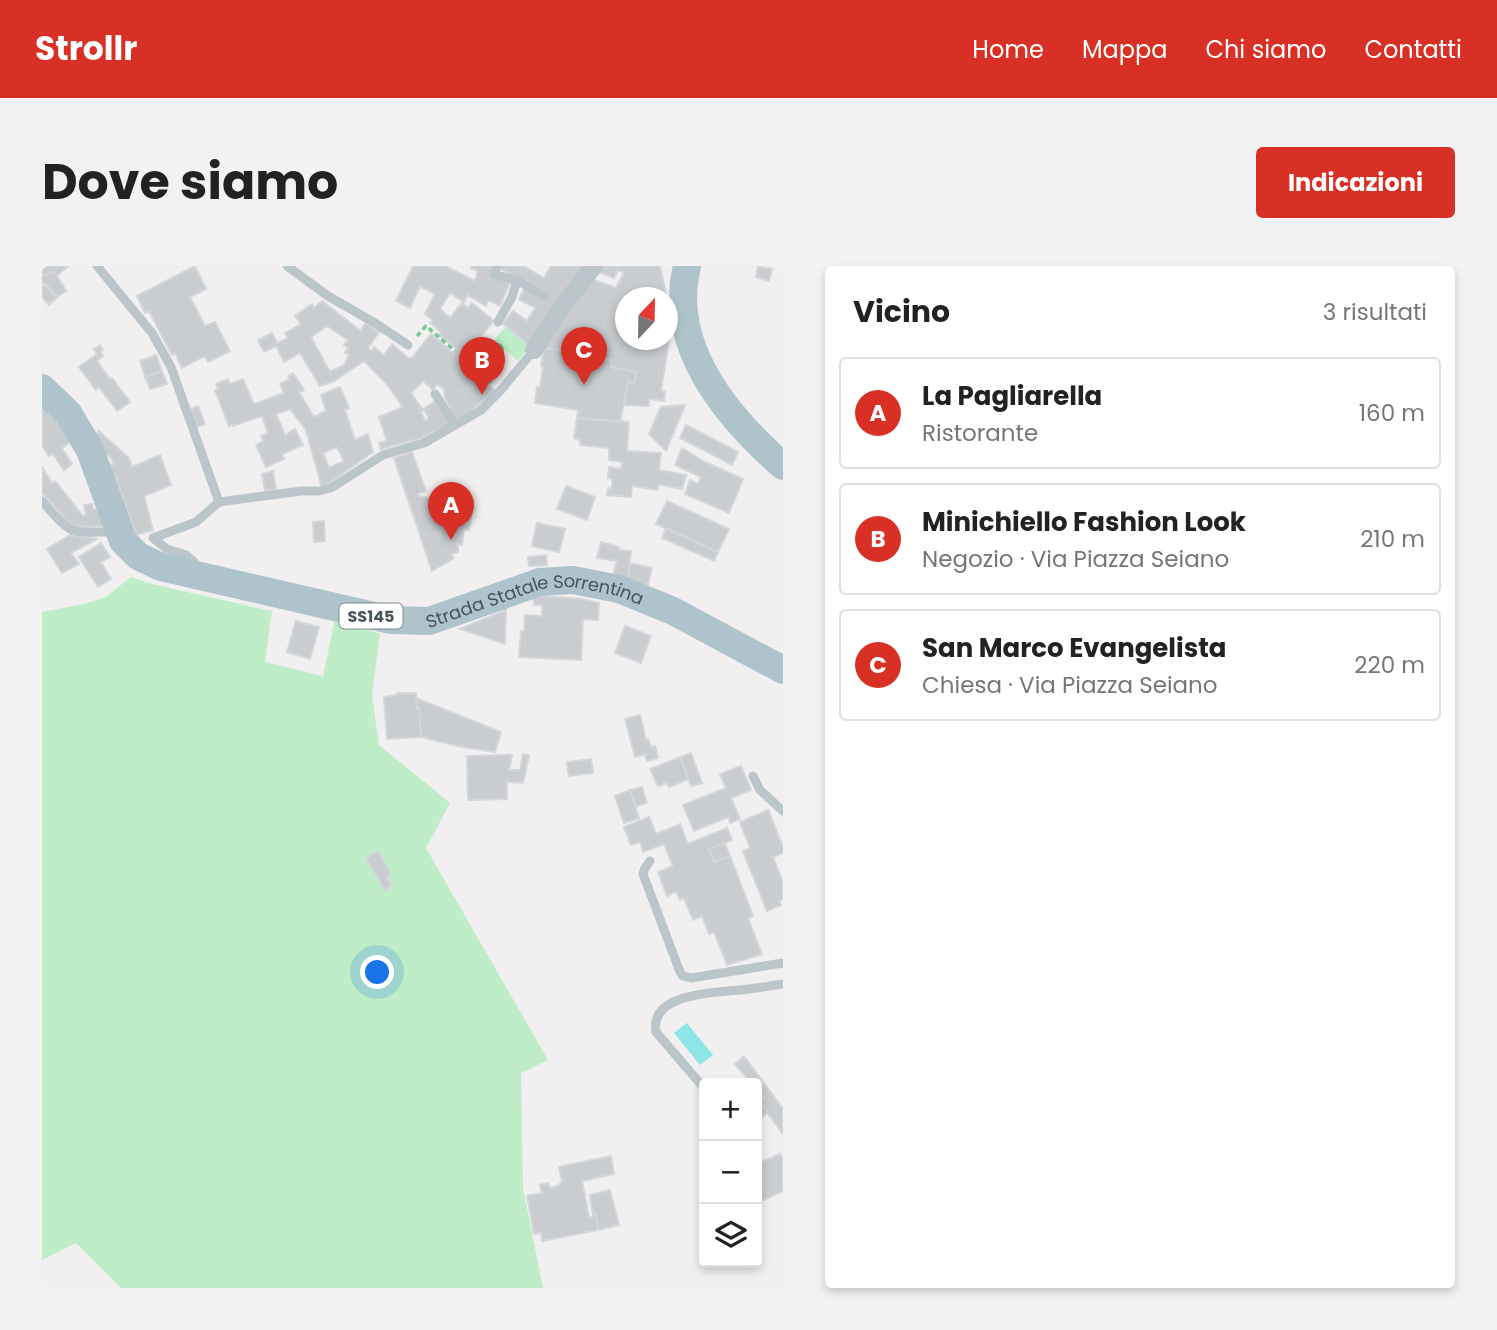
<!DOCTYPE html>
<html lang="it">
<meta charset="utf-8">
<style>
body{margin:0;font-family:Poppins,sans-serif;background:#f2f2f2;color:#222}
.controls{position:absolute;right:21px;bottom:21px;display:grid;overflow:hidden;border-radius:7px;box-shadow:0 4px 10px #0003}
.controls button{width:63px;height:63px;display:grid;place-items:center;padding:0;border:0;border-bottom:2px solid #e0e0e0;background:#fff;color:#222;font:35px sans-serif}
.compass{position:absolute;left:573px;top:21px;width:63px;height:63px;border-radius:50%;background:#fff;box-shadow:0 4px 10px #0003;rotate:22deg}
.you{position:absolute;left:336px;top:707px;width:24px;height:24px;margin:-18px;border:5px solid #fff;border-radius:50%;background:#1a73e8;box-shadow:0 0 0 10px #1a73e833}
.badge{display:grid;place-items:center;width:46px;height:46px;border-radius:50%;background:#d93025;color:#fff;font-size:23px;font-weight:700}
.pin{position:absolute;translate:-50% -58px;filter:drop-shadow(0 2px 4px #0008)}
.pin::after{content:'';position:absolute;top:37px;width:24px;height:21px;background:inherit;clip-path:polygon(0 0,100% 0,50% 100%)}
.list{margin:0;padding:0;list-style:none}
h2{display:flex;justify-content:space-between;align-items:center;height:91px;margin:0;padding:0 28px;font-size:30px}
h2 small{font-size:23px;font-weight:400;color:#767676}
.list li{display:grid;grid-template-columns:46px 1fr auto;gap:21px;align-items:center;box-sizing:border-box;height:112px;margin:0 14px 14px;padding:0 14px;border:2px solid #e0e0e0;border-radius:7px}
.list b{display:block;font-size:26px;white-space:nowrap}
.list p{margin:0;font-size:23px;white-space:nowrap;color:#767676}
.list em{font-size:23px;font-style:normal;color:#767676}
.icon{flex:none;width:38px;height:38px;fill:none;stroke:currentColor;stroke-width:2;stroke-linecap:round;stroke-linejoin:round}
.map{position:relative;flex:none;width:741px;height:1022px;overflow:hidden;border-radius:7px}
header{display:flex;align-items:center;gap:42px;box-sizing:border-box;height:98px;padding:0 35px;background:#d93025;color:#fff}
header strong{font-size:33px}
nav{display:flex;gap:38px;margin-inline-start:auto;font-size:24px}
.intro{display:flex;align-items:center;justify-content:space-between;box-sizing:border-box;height:168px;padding:0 42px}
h1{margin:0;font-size:49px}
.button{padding:18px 32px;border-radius:7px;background:#d93025;color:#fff;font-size:24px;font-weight:700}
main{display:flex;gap:42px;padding:0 42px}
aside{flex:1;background:#fff;border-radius:7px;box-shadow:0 4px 10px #0003}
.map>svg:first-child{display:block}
</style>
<header>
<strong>Strollr</strong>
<nav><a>Home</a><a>Mappa</a><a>Chi siamo</a><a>Contatti</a></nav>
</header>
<div class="intro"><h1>Dove siamo</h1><a class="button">Indicazioni</a></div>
<main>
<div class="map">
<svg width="741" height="1022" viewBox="0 0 741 1022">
<rect width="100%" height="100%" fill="#f1efef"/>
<!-- green -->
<path fill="#beedc8" d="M 464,60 L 488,80 L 476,95 L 452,74 Z
M 89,311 L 110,318 L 230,345 L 223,396 L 281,410 L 293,353 L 338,368 L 330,429 L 337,479 L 408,537 L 384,582 L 506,794 L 479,807 L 481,922 L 501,1022 L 79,1022 L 34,977 L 0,994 L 0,346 L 42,338 L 64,331 Z"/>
<!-- water -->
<path fill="#8de5e8" d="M 645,757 L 671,789 L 658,799 L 632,767 Z"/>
<!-- building -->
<path fill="#c9cdd0" stroke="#d3d6da" stroke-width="2" fill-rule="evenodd" d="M 0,0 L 26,0 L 15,10 L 9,5 L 3,10 L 0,8 Z
M 153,0 L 164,23 L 148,31 L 163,60 L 173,56 L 188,85 L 166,96 L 163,90 L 140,102 L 133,87 L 130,89 L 107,45 L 103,47 L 95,30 Z
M 371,0 L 403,0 L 433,15 L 436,5 L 429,2 L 430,0 L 453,0 L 449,12 L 468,16 L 458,40 L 446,34 L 444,40 L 425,29 L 422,36 L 408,27 L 398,43 L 408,52 L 420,37 L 426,42 L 430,37 L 452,55 L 419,92 L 453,125 L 416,155 L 406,142 L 408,141 L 403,133 L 402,123 L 395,118 L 391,124 L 381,115 L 369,127 L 381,144 L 379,146 L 383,155 L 387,152 L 382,143 L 393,135 L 409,158 L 379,172 L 339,183 L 337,177 L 345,175 L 337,151 L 361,141 L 344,117 L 322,95 L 292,115 L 278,120 L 258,87 L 242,96 L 234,80 L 222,86 L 216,74 L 230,67 L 235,77 L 246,72 L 243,67 L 259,58 L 253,50 L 270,38 L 272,42 L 280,35 L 319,65 L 323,57 L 337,66 L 326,82 L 330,85 L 332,81 L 342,89 L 350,78 L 366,92 L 370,92 L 389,68 L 411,87 L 415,83 L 397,69 L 399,66 L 388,57 L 391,54 L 383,48 L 393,28 L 378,20 L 368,42 L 354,35 ZM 285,60 L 306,74 L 302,79 L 306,82 L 303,86 L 307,89 L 302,99 L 288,106 L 269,71 Z
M 457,0 L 481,0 L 502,12 L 509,0 L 544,0 L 488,80 L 461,58 L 471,45 L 485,55 L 493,42 L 477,33 L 483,21 L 476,11 L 456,2 Z
M 561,0 L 618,0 L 625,32 L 619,32 L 599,23 L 596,32 L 584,32 L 584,74 L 626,74 L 626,53 L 630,54 L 619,125 L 623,126 L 622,135 L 607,133 L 607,140 L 582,139 L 586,116 L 592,117 L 594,106 L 569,101 L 570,94 L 526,88 L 525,85 L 502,82 L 526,45 L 550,13 L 574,22 L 582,7 L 576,4 L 572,12 L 557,6 Z
M 716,0 L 730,3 L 727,15 L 714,11 Z
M 9,5 L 15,10 L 24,25 L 15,31 L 0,16 L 0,8 L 3,10 Z
M 4,18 L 15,31 L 7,39 L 0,31 L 0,21 Z
M 58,79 L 61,84 L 58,86 L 61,90 L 55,95 L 68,113 L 70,112 L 88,136 L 75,145 L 57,121 L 54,124 L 37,101 L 55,88 L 52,83 Z
M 502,82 L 525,85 L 526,88 L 570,94 L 569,101 L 594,106 L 592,117 L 586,116 L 578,156 L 535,152 L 536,144 L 493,137 L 495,121 L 498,122 L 501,101 L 499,100 Z
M 114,89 L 120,105 L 103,111 L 98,95 Z
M 120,105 L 125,118 L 108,123 L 103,111 Z
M 251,107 L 262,124 L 257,126 L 272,151 L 284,145 L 279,129 L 298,121 L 307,142 L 303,144 L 313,174 L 326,168 L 331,186 L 280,222 L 264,164 L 248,143 L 234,148 L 243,169 L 253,163 L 261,179 L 240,188 L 242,193 L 224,201 L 214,179 L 221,175 L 219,170 L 226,167 L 220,150 L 191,160 L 190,158 L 187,160 L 173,124 L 176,123 L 174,118 L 186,113 L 188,118 L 201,113 L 212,138 L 242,127 L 238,118 L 248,113 L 246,110 ZM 295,181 L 302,195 L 287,202 L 281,187 Z
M 0,137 L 32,173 L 20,182 L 30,198 L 22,204 L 11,188 L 7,190 L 0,179 Z
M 643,139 L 624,185 L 607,168 L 619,141 Z
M 156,140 L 163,158 L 155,161 L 149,143 Z
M 535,152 L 587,156 L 585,185 L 619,187 L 617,204 L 644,209 L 640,223 L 616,218 L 615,224 L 590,220 L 589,231 L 565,229 L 566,222 L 570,223 L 570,213 L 566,212 L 567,201 L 579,203 L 581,196 L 567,194 L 567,182 L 538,179 L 538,174 L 532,172 Z
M 644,159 L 696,186 L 690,199 L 638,172 Z
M 57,165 L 87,192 L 90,201 L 118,189 L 129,219 L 102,230 L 111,264 L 94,269 L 73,210 L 71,210 L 67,199 L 72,198 L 67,189 L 60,187 L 54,169 Z
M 640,182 L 663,196 L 701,213 L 687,247 L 643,228 L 648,214 L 656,218 L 659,211 L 633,199 Z
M 370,186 L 384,225 L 377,227 L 376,230 L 431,239 L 427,264 L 422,263 L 420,279 L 416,278 L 416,286 L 409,288 L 412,292 L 390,305 L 352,192 Z
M 0,201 L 10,217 L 13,215 L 41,250 L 44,249 L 42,239 L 50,238 L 51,243 L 57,243 L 65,260 L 31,261 L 0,227 Z
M 231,205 L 234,223 L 223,225 L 220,208 Z
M 524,220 L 553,231 L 545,254 L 515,243 Z
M 625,235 L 687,263 L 676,286 L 614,258 Z
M 282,255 L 283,275 L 272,276 L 271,256 Z
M 495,257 L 523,263 L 517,286 L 490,280 Z
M 624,262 L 676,286 L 672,295 L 620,272 Z
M 28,269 L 55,273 L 29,287 L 37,298 L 20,307 L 5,283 Z
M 559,276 L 577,281 L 577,284 L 589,285 L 585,317 L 570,312 L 575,295 L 555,292 Z
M 59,277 L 68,291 L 59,296 L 69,313 L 56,321 L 37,291 Z
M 504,289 L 505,299 L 487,300 L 486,291 Z
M 588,297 L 610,302 L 605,322 L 585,317 Z
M 500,330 L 541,333 L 557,337 L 556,354 L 541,353 L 539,394 L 477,391 L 479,365 L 482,365 L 483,349 L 500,350 L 500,339 L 492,339 L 492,332 Z
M 464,344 L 463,378 L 418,363 Z
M 254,355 L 277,361 L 268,393 L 245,386 Z
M 583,360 L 609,370 L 599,397 L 573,387 Z
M 355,427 L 374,427 L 375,442 L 377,441 L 379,471 L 345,473 L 342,431 L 355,429 Z
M 374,432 L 459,466 L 453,486 L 415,480 L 379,471 L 377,441 L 375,442 Z
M 598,449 L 604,474 L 606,473 L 609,481 L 613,480 L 616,492 L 605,495 L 603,488 L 593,491 L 583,453 Z
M 649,487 L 660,517 L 649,520 L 638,491 Z
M 481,488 L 487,489 L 481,517 L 465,516 L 465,533 L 426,534 L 425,490 L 470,489 L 467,504 L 478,504 Z
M 638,491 L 647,513 L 627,521 L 625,517 L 616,520 L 608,503 Z
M 549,493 L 551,507 L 527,510 L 525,496 Z
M 699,500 L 709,524 L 689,532 L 698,553 L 688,557 L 687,551 L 652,565 L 641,539 L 684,522 L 678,508 Z
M 600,521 L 605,537 L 594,540 L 588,524 Z
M 588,524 L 597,552 L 582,557 L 573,530 Z
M 726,544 L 741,581 L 741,587 L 731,591 L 741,616 L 741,633 L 737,635 L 739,639 L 725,645 L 701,585 L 708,582 L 698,556 Z
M 607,551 L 614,568 L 638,558 L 646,578 L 685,562 L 690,574 L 667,583 L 672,596 L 688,590 L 711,650 L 706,652 L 720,688 L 685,699 L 672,666 L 667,668 L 660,650 L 651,654 L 642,632 L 638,634 L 634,625 L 625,630 L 616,606 L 631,600 L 622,578 L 601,586 L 598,576 L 589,579 L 582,561 Z
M 683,577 L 688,590 L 672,596 L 667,583 Z
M 336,585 L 349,608 L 345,611 L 350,620 L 343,625 L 324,592 Z
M 702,790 L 741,843 L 741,868 L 718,836 L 722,832 L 715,824 L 715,817 L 710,817 L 693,798 Z
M 715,824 L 722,832 L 718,836 L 726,846 L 715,855 Z
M 738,888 L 741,894 L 741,925 L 717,936 L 715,931 L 715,889 L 716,889 L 719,896 Z
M 569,890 L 572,908 L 540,915 L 547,951 L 554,950 L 556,964 L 500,975 L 499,967 L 492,968 L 485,930 L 500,927 L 498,919 L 506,917 L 508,922 L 516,920 L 520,915 L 517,901 Z
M 568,924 L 577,959 L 556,964 L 554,948 L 551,949 L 548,929 Z"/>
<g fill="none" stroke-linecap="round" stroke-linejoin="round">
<!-- path -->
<path stroke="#78ca93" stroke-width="3.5" stroke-dasharray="5 3.5" stroke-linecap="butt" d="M 375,70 L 384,60 L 413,85
M 420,91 L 450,117"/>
<!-- service -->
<path stroke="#bbc6cb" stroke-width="9" d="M 55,0 L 110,67 L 129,101 L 177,236
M 245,0 L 286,30 L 333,57 L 366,79
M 455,0 L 452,9 L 475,14 L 470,31 L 456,56
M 475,14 L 502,30
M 393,128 L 413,159
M 0,235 C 7,243 22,262 33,265 C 43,267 57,266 67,266 L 71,268
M 149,302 L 152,296 L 144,289 L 125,283 L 111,272 L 154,256 L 177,236 L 259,225 L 277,225 L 289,222 L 341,189 L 382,177 L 439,144 L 459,124 L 492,84
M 711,510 L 718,524 L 741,545
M 608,595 L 603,602 L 601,608 L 638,706 L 641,710 L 649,712 L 741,697
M 662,822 L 614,766 C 607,727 672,727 697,724 C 712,723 726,720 741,718"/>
<!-- minor -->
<path stroke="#bbc6cb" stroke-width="18" d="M 492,84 L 520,41 L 552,0"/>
<!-- primary -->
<g stroke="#afc3cc" stroke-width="28">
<path d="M 645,0 C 625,80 685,151 741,200"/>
<path id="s1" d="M 0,122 L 26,147 L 48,184 L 81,275 L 96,290 L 119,301 L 349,354 L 387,355 L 498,316 L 531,314 L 577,323 L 631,345 L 741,404"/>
</g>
</g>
<!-- trees -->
<circle fill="#7baf8b" cx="455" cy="84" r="7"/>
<g text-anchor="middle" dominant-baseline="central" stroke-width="6" stroke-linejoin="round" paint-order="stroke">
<!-- shield labels -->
<rect fill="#fff" stroke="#7e888c" stroke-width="2" x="297.5" y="337.5" width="63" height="25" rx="5"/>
<g font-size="16" font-weight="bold" fill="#47555b">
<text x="329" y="350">SS145</text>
</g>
<!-- street labels -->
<g font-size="18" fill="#47555b" stroke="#fff">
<text stroke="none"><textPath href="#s1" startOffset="607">Strada Statale Sorrentina</textPath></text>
</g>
</g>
</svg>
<div class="controls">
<button>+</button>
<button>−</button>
<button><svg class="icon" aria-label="layers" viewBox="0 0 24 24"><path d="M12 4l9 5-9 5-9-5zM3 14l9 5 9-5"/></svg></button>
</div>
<svg class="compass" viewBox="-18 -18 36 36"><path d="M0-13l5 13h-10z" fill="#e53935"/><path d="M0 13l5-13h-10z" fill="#767676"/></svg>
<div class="you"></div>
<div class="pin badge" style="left:409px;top:274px">A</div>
<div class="pin badge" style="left:440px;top:129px">B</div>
<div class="pin badge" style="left:542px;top:119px">C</div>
</div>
<aside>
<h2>Vicino<small>3 risultati</small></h2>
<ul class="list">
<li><span class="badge">A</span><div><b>La Pagliarella</b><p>Ristorante</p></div><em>160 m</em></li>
<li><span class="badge">B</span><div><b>Minichiello Fashion Look</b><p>Negozio · Via Piazza Seiano</p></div><em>210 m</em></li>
<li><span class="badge">C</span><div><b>San Marco Evangelista</b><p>Chiesa · Via Piazza Seiano</p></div><em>220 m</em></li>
</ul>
</aside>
</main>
